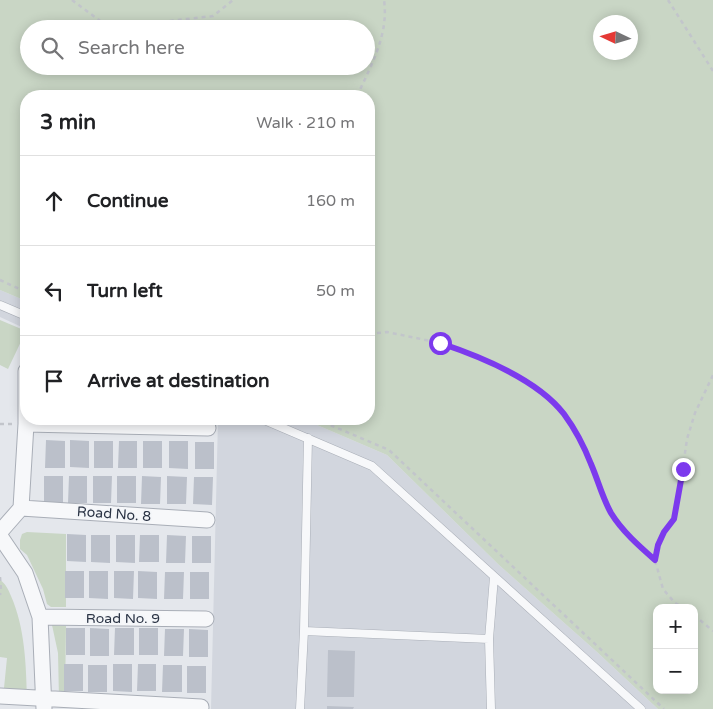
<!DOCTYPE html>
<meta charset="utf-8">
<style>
body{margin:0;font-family:"Varela Round",sans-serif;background:#f6f6f6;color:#202124}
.controls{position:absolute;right:15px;bottom:15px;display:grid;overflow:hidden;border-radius:10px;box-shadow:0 2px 12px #0003}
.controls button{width:45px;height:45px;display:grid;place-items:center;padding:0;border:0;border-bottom:1px solid #e0e0e0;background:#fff;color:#202124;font:25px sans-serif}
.compass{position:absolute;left:593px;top:15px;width:45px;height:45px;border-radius:50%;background:#fff;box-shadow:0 2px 12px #0003;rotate:274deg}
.stop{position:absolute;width:15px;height:15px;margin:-11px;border:4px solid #7c3aed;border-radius:50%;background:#fff}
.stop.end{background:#7c3aed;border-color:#fff;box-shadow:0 1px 5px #0008}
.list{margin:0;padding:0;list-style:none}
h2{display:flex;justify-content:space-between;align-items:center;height:65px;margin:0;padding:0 20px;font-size:21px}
h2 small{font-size:16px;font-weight:400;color:#757577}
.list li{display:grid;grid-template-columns:32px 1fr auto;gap:15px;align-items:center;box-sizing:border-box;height:90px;padding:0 20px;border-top:1px solid #e0e0e0}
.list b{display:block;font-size:19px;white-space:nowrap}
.list em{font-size:16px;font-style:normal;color:#757577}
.icon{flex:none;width:28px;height:28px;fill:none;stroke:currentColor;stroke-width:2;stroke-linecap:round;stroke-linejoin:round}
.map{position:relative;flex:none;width:713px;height:709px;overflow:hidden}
.search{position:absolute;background:#fff;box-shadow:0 2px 12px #0003;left:20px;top:20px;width:355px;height:55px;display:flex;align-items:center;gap:12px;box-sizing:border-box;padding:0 18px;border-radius:28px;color:#757577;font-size:19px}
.panel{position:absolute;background:#fff;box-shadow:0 2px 12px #0003;left:20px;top:90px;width:355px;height:335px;border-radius:20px}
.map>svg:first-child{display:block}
</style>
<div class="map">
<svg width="713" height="709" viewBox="0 0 713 709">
<rect width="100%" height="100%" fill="#e4e7ec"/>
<!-- built -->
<path fill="#d2d6de" d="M 0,290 L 26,301 L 26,329 L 0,317 Z
M 218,419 L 303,419 L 387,455 L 499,565 L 597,652 L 658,709 L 211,709 Z"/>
<!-- green -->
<path fill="#c9d6c5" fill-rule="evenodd" d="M 0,0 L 713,0 L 713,709 L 658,709 L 597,652 L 499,565 L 387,455 L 303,419 L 369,419 L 369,96 L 26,96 L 26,301 L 0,290 ZM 630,22 L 630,52 L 600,52 L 600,22 ZM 29,29 L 366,29 L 366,66 L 29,66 ZM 657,608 L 694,608 L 694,690 L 657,690 Z
M 0,320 L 26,331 L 8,369 L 0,365 Z
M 27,532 L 66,534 L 66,607 L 51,607 L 47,604 L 43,589 L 27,555 L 20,549 L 20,540 L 22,534 Z
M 0,580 C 6,584 8,589 11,596 C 25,628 26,664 27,699 L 3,698 L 7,658 L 0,657 Z
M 52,625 L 66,626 L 65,699 L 59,699 L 58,653 Z"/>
<!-- building -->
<path fill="#bbc0ca" d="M 46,440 L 65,441 L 65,468 L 45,468 Z
M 70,440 L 89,441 L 89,468 L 70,467 Z
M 94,441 L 113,441 L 113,468 L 94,468 Z
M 119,441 L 137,441 L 137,468 L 118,468 Z
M 143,441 L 162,441 L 162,468 L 143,468 Z
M 169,441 L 188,441 L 188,469 L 169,468 Z
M 195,442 L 214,442 L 214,469 L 195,469 Z
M 44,476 L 63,476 L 63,503 L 44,503 Z
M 69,476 L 87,476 L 87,503 L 68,503 Z
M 93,476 L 112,476 L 111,503 L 93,503 Z
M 117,476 L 136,476 L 136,503 L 117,503 Z
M 142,476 L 161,477 L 160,504 L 141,504 Z
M 167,476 L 187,477 L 186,504 L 167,504 Z
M 194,477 L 213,477 L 212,505 L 193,504 Z
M 67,534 L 86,535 L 86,562 L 67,561 Z
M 91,535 L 110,535 L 110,563 L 91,562 Z
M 116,535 L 135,535 L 135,563 L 116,562 Z
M 140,535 L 159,535 L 159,562 L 139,562 Z
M 167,535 L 186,536 L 185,563 L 166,563 Z
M 192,536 L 211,536 L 211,563 L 192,563 Z
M 65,571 L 84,571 L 84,598 L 65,598 Z
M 89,571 L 108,571 L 108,599 L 89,598 Z
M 114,571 L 134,571 L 133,599 L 114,598 Z
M 138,571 L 157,572 L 157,599 L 138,598 Z
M 165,572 L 184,572 L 183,599 L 164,599 Z
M 190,572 L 209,572 L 209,599 L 190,599 Z
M 66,628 L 85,628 L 85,655 L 66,655 Z
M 90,628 L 109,629 L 109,656 L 90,656 Z
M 115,628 L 134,628 L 134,655 L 114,655 Z
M 139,628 L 158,628 L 158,655 L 139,655 Z
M 165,629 L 184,629 L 183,656 L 164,656 Z
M 189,629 L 208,630 L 208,657 L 189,657 Z
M 328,650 L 355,651 L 354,697 L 327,697 Z
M 64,664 L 83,664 L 83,691 L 64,691 Z
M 113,664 L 132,664 L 132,692 L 113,691 Z
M 138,664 L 156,664 L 156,691 L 137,691 Z
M 88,665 L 107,665 L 107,692 L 88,692 Z
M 163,665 L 182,665 L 182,692 L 162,692 Z
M 187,666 L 206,666 L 206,693 L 187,693 Z
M 327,706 L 354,707 L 353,709 L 327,709 Z"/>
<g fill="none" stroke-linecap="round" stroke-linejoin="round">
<!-- lane casing -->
<g stroke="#a9aeb7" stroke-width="9">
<path id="lane" d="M 0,305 L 26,316
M 262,419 L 372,466 L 641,709
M 304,631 L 489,639
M 300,709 L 304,631 L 308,438
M 491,709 L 489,639 L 494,577"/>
</g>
<!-- street casing -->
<g stroke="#a9aeb7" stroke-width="17">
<path id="street" d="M 26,424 L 208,428
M 21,508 L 207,520
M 0,532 L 21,508 L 26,424 L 26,371
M 0,536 L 25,573 L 40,617 L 44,709
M 40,617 L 206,619
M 0,696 L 201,707"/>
</g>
<!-- path -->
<path stroke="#c2c5cb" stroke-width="2.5" stroke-dasharray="4 4" stroke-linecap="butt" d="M 72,0 L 111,29
M 668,0 L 713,71
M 139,29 L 160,22 L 213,16 L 233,0
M 357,96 C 371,66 389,34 384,0
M 0,280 L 26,292
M 369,334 L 387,332 L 440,343 L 475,355 L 507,371 L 540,391 L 562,412 L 578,436 L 611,513 L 624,530 L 655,560 L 663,589 L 675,603 L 684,608
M 316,419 L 389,450 L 664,709
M 0,424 L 12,424
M 655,560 L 659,545 L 664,532 L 674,519 L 678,501 L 687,439 L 695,413 L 713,375
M 0,577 L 1,590 L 0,595
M 694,615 L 713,631"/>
<!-- lane -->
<use href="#lane" stroke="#f7f8fa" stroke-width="8"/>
<!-- street -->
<use href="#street" stroke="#f7f8fa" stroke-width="15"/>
</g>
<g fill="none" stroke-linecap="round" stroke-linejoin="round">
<!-- route -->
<path stroke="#7c3aed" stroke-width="6" d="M 440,343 C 479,356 538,380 564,414 C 575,429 584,446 591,464 C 598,480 602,497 611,513 C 622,531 639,546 655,560 L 658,545 L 664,532 L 674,519 L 683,469"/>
</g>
<g text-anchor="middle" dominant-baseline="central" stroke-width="4" stroke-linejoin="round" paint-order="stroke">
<!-- street labels -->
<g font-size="14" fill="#2b3445" stroke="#f4f6f9">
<text transform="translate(114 514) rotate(4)">Road No. 8</text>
<text x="123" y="618">Road No. 9</text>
</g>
</g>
</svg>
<div class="controls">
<button>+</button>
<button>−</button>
</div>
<svg class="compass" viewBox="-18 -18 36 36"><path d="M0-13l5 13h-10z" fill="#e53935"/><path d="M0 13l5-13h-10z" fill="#757577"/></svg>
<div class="stop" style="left:440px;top:343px"></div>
<div class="stop end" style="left:683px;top:469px"></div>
<div class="search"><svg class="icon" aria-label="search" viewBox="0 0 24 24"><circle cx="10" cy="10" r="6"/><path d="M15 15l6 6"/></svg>Search here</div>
<section class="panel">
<h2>3 min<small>Walk · 210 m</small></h2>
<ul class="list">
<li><svg class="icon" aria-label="ahead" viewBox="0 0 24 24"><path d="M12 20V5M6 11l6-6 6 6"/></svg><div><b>Continue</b></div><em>160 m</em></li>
<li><svg class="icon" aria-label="left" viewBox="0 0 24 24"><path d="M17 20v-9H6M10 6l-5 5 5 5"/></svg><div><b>Turn left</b></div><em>50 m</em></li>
<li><svg class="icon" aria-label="arrive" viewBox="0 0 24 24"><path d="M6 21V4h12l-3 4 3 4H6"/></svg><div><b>Arrive at destination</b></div></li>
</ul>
</section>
</div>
